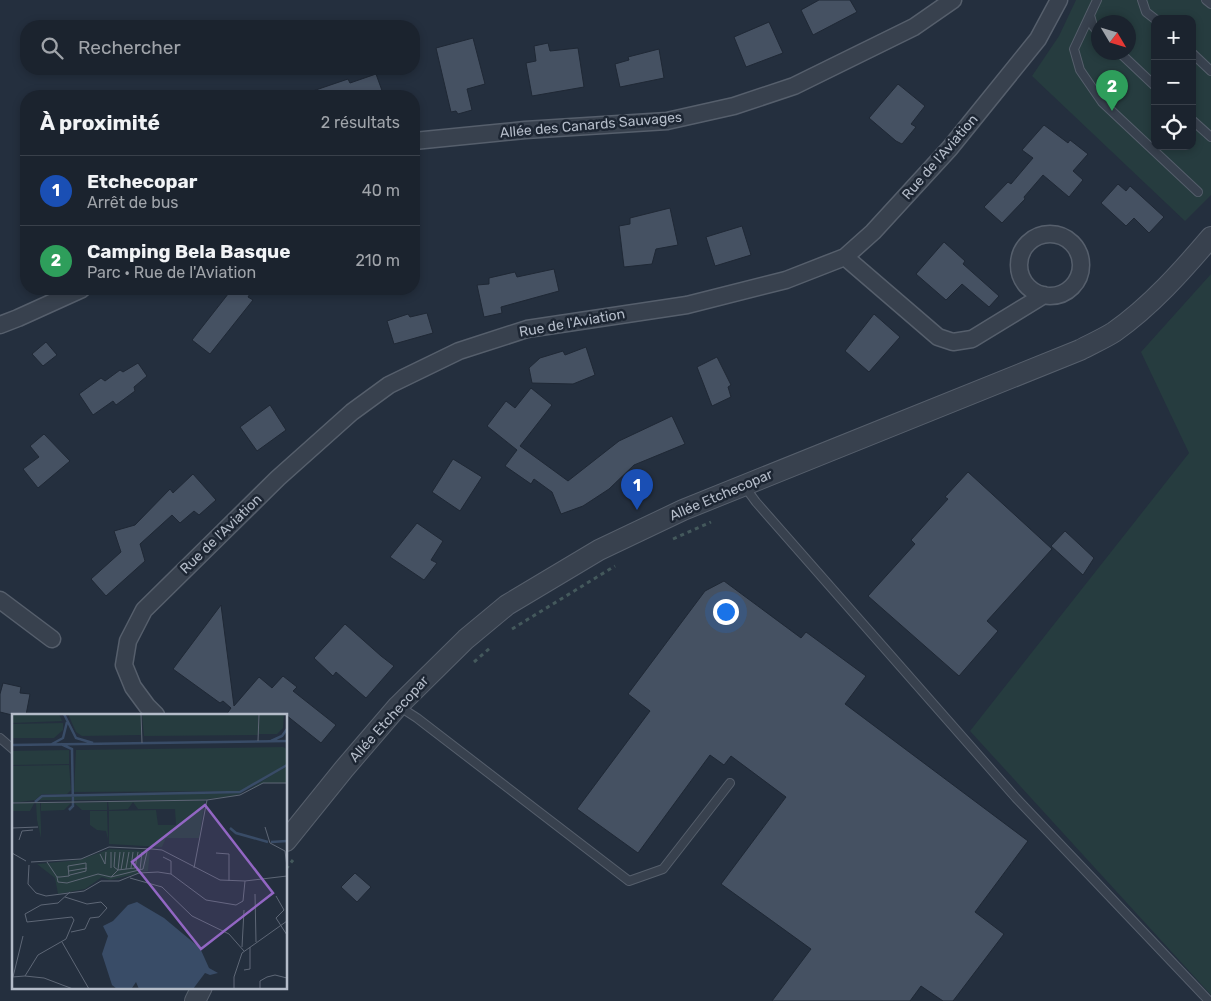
<!DOCTYPE html>
<html lang="fr">
<meta charset="utf-8">
<style>
body{margin:0;font-family:Rubik,sans-serif;background:#282f3a;color:#f1f3f6}
.controls{position:absolute;right:15px;top:15px;display:grid;overflow:hidden;border-radius:10px;box-shadow:0 2px 8px #0003}
.controls button{width:45px;height:45px;display:grid;place-items:center;padding:0;border:0;border-bottom:1px solid #39404a;background:#1b232e;color:#f1f3f6;font:25px sans-serif}
.compass{position:absolute;left:1091px;top:15px;width:45px;height:45px;border-radius:50%;background:#1b232e;box-shadow:0 2px 8px #0003;rotate:128deg}
.you{position:absolute;left:725px;top:611px;width:18px;height:18px;margin:-12px;border:4px solid #fff;border-radius:50%;background:#1a73e8;box-shadow:0 0 0 8px #1a73e833}
.badge{display:grid;place-items:center;width:32px;height:32px;border-radius:50%;background:#8ab4f8;color:#fff;font-size:16px;font-weight:700}
.pin{position:absolute;translate:-50% -41px;filter:drop-shadow(0 1px 2px #0008)}
.pin::after{content:'';position:absolute;top:26px;width:18px;height:15px;background:inherit;clip-path:polygon(0 0,100% 0,50% 100%)}
.list{margin:0;padding:0;list-style:none}
h2{display:flex;justify-content:space-between;align-items:center;height:65px;margin:0;padding:0 20px;font-size:21px}
h2 small{font-size:16px;font-weight:400;color:#a0a4aa}
.list li{display:grid;grid-template-columns:32px 1fr auto;gap:15px;align-items:center;box-sizing:border-box;height:70px;padding:0 20px;border-top:1px solid #39404a}
.list b{display:block;font-size:19px;white-space:nowrap}
.list p{margin:0;font-size:16px;white-space:nowrap;color:#a0a4aa}
.list em{font-size:16px;font-style:normal;color:#a0a4aa}
.icon{flex:none;width:28px;height:28px;fill:none;stroke:currentColor;stroke-width:2;stroke-linecap:round;stroke-linejoin:round}
.map{position:relative;flex:none;width:1211px;height:1001px;overflow:hidden}
.search{position:absolute;background:#1b232e;box-shadow:0 2px 8px #0003;left:20px;top:20px;width:400px;height:55px;display:flex;align-items:center;gap:12px;box-sizing:border-box;padding:0 18px;border-radius:20px;color:#a0a4aa;font-size:19px}
.panel{position:absolute;background:#1b232e;box-shadow:0 2px 8px #0003;left:20px;top:90px;width:400px;height:205px;border-radius:20px}
.map>svg:first-child{display:block}
</style>
<div class="map">
<svg width="1211" height="1001" viewBox="0 0 1211 1001">
<rect width="100%" height="100%" fill="#242f3e"/>
<!-- green -->
<path fill="#263c3f" fill-rule="evenodd" d="M 1076,0 L 1211,0 L 1211,195 L 1185,221 L 1032,76 L 1059,36 ZM 1155,19 L 1192,19 L 1192,146 L 1155,146 ZM 1098,22 L 1128,22 L 1128,52 L 1098,52 Z
M 1211,274 L 1211,995 L 970,731 L 1189,453 L 1141,352 Z"/>
<!-- building -->
<path fill="#455162" stroke="#1f2835" d="M 819,0 L 850,0 L 857,12 L 813,35 L 801,10 Z
M 769,22 L 783,53 L 746,67 L 734,37 Z
M 473,38 L 485,84 L 467,89 L 472,110 L 458,114 L 456,111 L 451,112 L 436,48 Z
M 548,43 L 550,51 L 578,48 L 584,87 L 532,96 L 526,63 L 536,61 L 534,46 Z
M 659,49 L 664,78 L 620,87 L 615,64 L 629,60 L 628,57 Z
M 376,74 L 384,96 L 304,96 L 304,94 L 348,79 L 350,83 Z
M 898,84 L 925,106 L 911,124 L 916,127 L 902,144 L 896,141 L 869,118 Z
M 1044,125 L 1068,143 L 1070,140 L 1088,154 L 1073,171 L 1083,180 L 1069,197 L 1043,175 L 1024,197 L 1025,199 L 1002,223 L 984,207 L 1008,182 L 1011,184 L 1033,158 L 1022,150 Z
M 1118,184 L 1126,191 L 1130,186 L 1164,217 L 1149,233 L 1134,218 L 1126,226 L 1101,203 Z
M 670,208 L 678,245 L 656,249 L 652,264 L 624,267 L 619,226 L 630,224 L 630,218 Z
M 742,226 L 751,255 L 715,266 L 706,237 Z
M 944,242 L 965,261 L 963,264 L 999,296 L 989,307 L 962,284 L 946,300 L 916,274 Z
M 554,269 L 559,291 L 501,307 L 502,313 L 484,317 L 477,285 L 489,284 L 489,278 L 515,272 L 517,277 Z
M 232,289 L 253,289 L 248,297 L 253,300 L 210,354 L 192,340 Z
M 427,313 L 433,333 L 394,344 L 387,321 L 408,314 L 410,317 Z
M 874,314 L 900,337 L 869,372 L 845,351 Z
M 46,342 L 57,355 L 43,366 L 32,354 Z
M 586,347 L 595,375 L 573,384 L 532,383 L 529,368 L 540,358 L 563,351 L 565,355 Z
M 717,357 L 731,385 L 728,387 L 731,397 L 712,406 L 697,367 Z
M 138,363 L 147,376 L 134,387 L 135,391 L 116,405 L 113,401 L 93,415 L 79,394 L 101,378 L 105,381 L 120,370 L 123,372 Z
M 531,388 L 552,405 L 520,446 L 568,481 L 619,441 L 672,416 L 685,444 L 634,465 L 609,489 L 583,506 L 561,514 L 552,492 L 534,479 L 531,484 L 505,466 L 517,450 L 487,426 L 506,401 L 515,408 Z
M 270,405 L 286,430 L 257,451 L 240,427 Z
M 44,434 L 70,461 L 38,488 L 23,469 L 39,457 L 30,446 Z
M 453,459 L 482,477 L 460,511 L 432,492 Z
M 968,472 L 1052,549 L 987,621 L 998,631 L 959,676 L 868,596 L 915,544 L 911,540 L 948,499 L 945,497 Z
M 193,474 L 216,500 L 199,515 L 194,511 L 180,523 L 172,515 L 140,544 L 145,561 L 106,596 L 91,579 L 121,552 L 114,531 L 135,525 L 170,489 L 173,493 Z
M 417,523 L 443,541 L 431,560 L 437,563 L 424,580 L 390,557 Z
M 1065,531 L 1094,558 L 1083,575 L 1051,546 Z
M 724,581 L 801,638 L 806,632 L 866,676 L 845,704 L 1028,841 L 975,912 L 1004,934 L 953,1001 L 943,1001 L 921,986 L 910,1001 L 772,1001 L 811,949 L 721,884 L 786,797 L 731,756 L 724,765 L 710,755 L 638,853 L 577,809 L 650,711 L 628,694 L 705,591 Z
M 221,605 L 234,706 L 259,677 L 272,688 L 283,676 L 297,687 L 293,691 L 336,725 L 321,743 L 286,715 L 226,715 L 231,708 L 223,701 L 220,703 L 173,669 Z
M 345,624 L 381,656 L 394,666 L 366,698 L 336,672 L 333,676 L 314,658 Z
M 3,683 L 21,687 L 20,693 L 30,694 L 26,715 L 12,715 L 0,712 L 0,694 Z
M 355,873 L 371,887 L 357,902 L 341,887 Z"/>
<g fill="none" stroke-linecap="round" stroke-linejoin="round">
<!-- service casing -->
<g stroke="#565f6c" stroke-width="10">
<path id="service" d="M 1097,0 L 1074,49 L 1080,70 L 1102,102 L 1198,192
M 1142,0 L 1146,12 L 1155,19
M 1206,0 L 1211,4
M 1090,15 L 1093,26 L 1098,32
M 1119,52 L 1155,86
M 1192,53 L 1211,71
M 1192,120 L 1211,137
M 745,487 L 756,502 L 1016,798 L 1209,1001
M 400,707 L 417,718 L 629,881 L 663,869 L 730,783
M 0,738 L 14,750"/>
</g>
<!-- minor casing -->
<g stroke="#565f6c" stroke-width="19">
<path id="minor" d="M 414,141 L 525,130 L 667,121 L 734,106 L 794,86 L 914,27 L 953,0
M1019 265a31 31 0 1 1 62 0a31 31 0 1 1-62 0Z
M 845,257 L 938,337 L 953,342 L 972,339 L 1044,295
M 0,325 L 18,318 L 82,289
M 0,600 L 52,639
M 156,715 L 147,706 L 133,687 L 124,665 L 128,641 L 144,610 L 278,478 L 352,412 L 389,385 L 459,351 L 527,329 L 687,305 L 786,280 L 845,257 L 873,232 L 950,148 L 1038,39 L 1059,0"/>
</g>
<!-- tertiary casing -->
<g stroke="#565f6c" stroke-width="22">
<path id="tertiary" d="M 286,841 L 344,769 L 398,706 L 466,639 L 507,605 L 599,550 L 683,510 L 1080,350 C 1091,344 1103,339 1114,332 C 1151,306 1182,271 1211,237
M 195,1001 L 202,987"/>
</g>
<!-- path -->
<path stroke="#44595c" stroke-width="3" stroke-dasharray="4 4" stroke-linecap="butt" d="M 673,539 L 711,522
M 512,629 L 615,566
M 474,662 L 490,648
M 286,869 L 293,860"/>
<!-- service -->
<use href="#service" stroke="#38414e" stroke-width="8"/>
<!-- minor -->
<use href="#minor" stroke="#38414e" stroke-width="16"/>
<!-- tertiary -->
<use href="#tertiary" stroke="#38414e" stroke-width="20"/>
</g>
<g text-anchor="middle" dominant-baseline="central" stroke-width="5" stroke-linejoin="round" paint-order="stroke">
<!-- street labels -->
<g font-size="14" fill="#b4bcc9" stroke="#1d2633">
<text transform="translate(591 125) rotate(-5)">Allée des Canards Sauvages</text>
<text transform="translate(940 157) rotate(-49)">Rue de l'Aviation</text>
<text transform="translate(572 323) rotate(-10)">Rue de l'Aviation</text>
<text transform="translate(721 495) rotate(-23)">Allée Etchecopar</text>
<text transform="translate(221 534) rotate(-44)">Rue de l'Aviation</text>
<text transform="translate(389 719) rotate(-48)">Allée Etchecopar</text>
</g>
</g>
<!-- overview -->
<g transform="translate(12 714)">
<rect width="275" height="275" fill="#242f3e"/>
<path d="M 0,0 L 47,0 L 50,7 L 0,9 ZM 56,0 L 129,0 L 129,21 L 70,22 L 64,18 ZM 130,0 L 246,0 L 246,21 L 132,22 ZM 247,0 L 272,0 L 271,14 L 265,20 L 247,20 ZM 51,9 L 51,16 L 42,24 L 0,24 L 0,10 ZM 271,33 L 275,35 L 275,50 L 229,77 L 62,78 L 64,36 ZM 57,36 L 57,50 L 0,51 L 0,37 ZM 0,52 L 57,51 L 59,76 L 55,80 L 30,80 L 23,86 L 0,89 ZM 275,52 L 275,69 L 252,69 L 234,77 ZM 230,79 L 222,82 L 186,86 L 62,86 L 62,82 ZM 59,82 L 59,86 L 25,86 L 30,83 ZM 96,87 L 193,87 L 187,124 L 154,124 L 150,133 L 97,130 L 97,97 L 144,96 L 146,111 L 164,111 L 163,95 L 126,95 L 121,88 L 116,95 L 97,96 ZM 23,88 L 18,97 L 0,97 L 0,90 ZM 28,88 L 28,112 L 29,89 L 59,89 L 52,96 L 29,97 L 29,124 L 25,106 L 24,89 ZM 95,88 L 95,96 L 70,96 L 62,89 ZM 78,97 L 95,97 L 96,125 L 94,117 L 85,116 L 78,111 ZM 98,135 L 138,137 L 136,157 L 98,166 L 90,163 L 73,175 L 46,180 L 43,164 L 25,150 L 67,146 Z" fill="#263c3f"/>
<path d="M 125,188 L 152,204 L 188,234 L 197,254 L 206,259 L 198,261 L 193,259 L 181,275 L 127,275 L 124,268 L 120,274 L 105,275 L 100,271 L 90,240 L 96,222 L 91,212 L 101,207 L 116,191 Z" fill="#394c67"/>
<path fill="none" stroke="#394c67" stroke-width="2.5" d="M 52,0 L 64,24 L 81,29M 259,27 L 270,22 L 275,15M 40,30 L 51,24 L 55,8M 49,30 L 60,35 L 61,92 L 57,96M 0,31 L 275,27M 23,88 L 30,82 L 228,78 L 275,51M 218,114 L 224,119 L 256,128M 259,128 L 275,127"/>
<path fill="none" stroke="#5e6776" stroke-width="1" d="M 129,0 L 130,29M 246,27 L 247,0M 0,89 L 195,86 L 228,81 L 251,69 L 275,69M 253,113 L 258,129 L 273,137 L 275,153M 0,114 L 26,113M 7,126 L 10,117 L 21,116M 99,138 L 99,154M 103,138 L 102,153 L 106,156M 0,139 L 14,147M 204,139 L 217,140 L 217,167M 88,140 L 93,150 L 94,138M 151,143 L 159,147 L 159,160M 19,148 L 69,145 L 97,133 L 140,135 L 150,136 L 208,166 L 233,167 L 275,162M 35,148 L 45,163M 17,151 L 16,170 L 24,179 L 34,182 L 72,177 L 89,167 L 107,167 L 127,159 L 146,158 L 159,160 L 194,186 L 224,191 L 231,187 L 233,167M 119,154 L 121,138M 182,154 L 195,86M 114,155 L 117,138M 106,156 L 108,138M 109,156 L 112,138M 128,156 L 130,138M 57,157 L 75,154M 57,162 L 56,152 L 74,149 L 74,157 L 58,161 L 57,162 L 48,163 L 45,163 L 46,168 L 55,169 L 86,160 L 99,163 L 106,156 L 123,154 L 126,138M 99,163 L 131,155 L 135,138M 118,164 L 150,173 L 180,202 L 217,220 L 232,237M 243,180 L 244,228M 264,182 L 272,196 L 264,204 L 275,221M 53,183 L 75,190 L 89,188 L 95,194 L 87,203 L 78,204 L 73,215 L 59,218M 50,228 L 77,275M 230,233 L 232,196M 232,256 L 238,255 L 238,233M 13,262 L 32,264 L 61,275M 0,263 L 13,262 L 26,241 L 54,225 L 62,206 L 60,203 L 15,208 L 13,200 L 29,191 L 46,189 L 58,178M 1,263 L 11,222M 222,275 L 222,263 L 230,239 L 275,207M 248,275 L 248,267 L 255,263 L 263,261 L 275,264"/>
<path fill="#9266c3" fill-opacity="0.15" stroke="#9266c3" stroke-width="2.5" d="M 193,91 L 261,179 L 189,235 L 120,148 Z"/>
<rect width="275" height="275" fill="none" stroke="#b4bcc9" stroke-width="2.5"/>
</g>
</svg>
<div class="controls">
<button>+</button>
<button>−</button>
<button><svg class="icon" aria-label="locate" viewBox="0 0 24 24"><circle cx="12" cy="12" r="6"/><path d="M12 2v4M12 18v4M2 12h4M18 12h4"/></svg></button>
</div>
<svg class="compass" viewBox="-18 -18 36 36"><path d="M0-13l5 13h-10z" fill="#e53935"/><path d="M0 13l5-13h-10z" fill="#a0a4aa"/></svg>
<div class="you"></div>
<div class="pin badge" style="left:637px;top:510px;background:#1a4fb4">1</div>
<div class="pin badge" style="left:1112px;top:111px;background:#2e9e5b">2</div>
<div class="search"><svg class="icon" aria-label="search" viewBox="0 0 24 24"><circle cx="10" cy="10" r="6"/><path d="M15 15l6 6"/></svg>Rechercher</div>
<section class="panel">
<h2>À proximité<small>2 résultats</small></h2>
<ul class="list">
<li><span class="badge" style="background:#1a4fb4">1</span><div><b>Etchecopar</b><p>Arrêt de bus</p></div><em>40 m</em></li>
<li><span class="badge" style="background:#2e9e5b">2</span><div><b>Camping Bela Basque</b><p>Parc · Rue de l'Aviation</p></div><em>210 m</em></li>
</ul>
</section>
</div>
